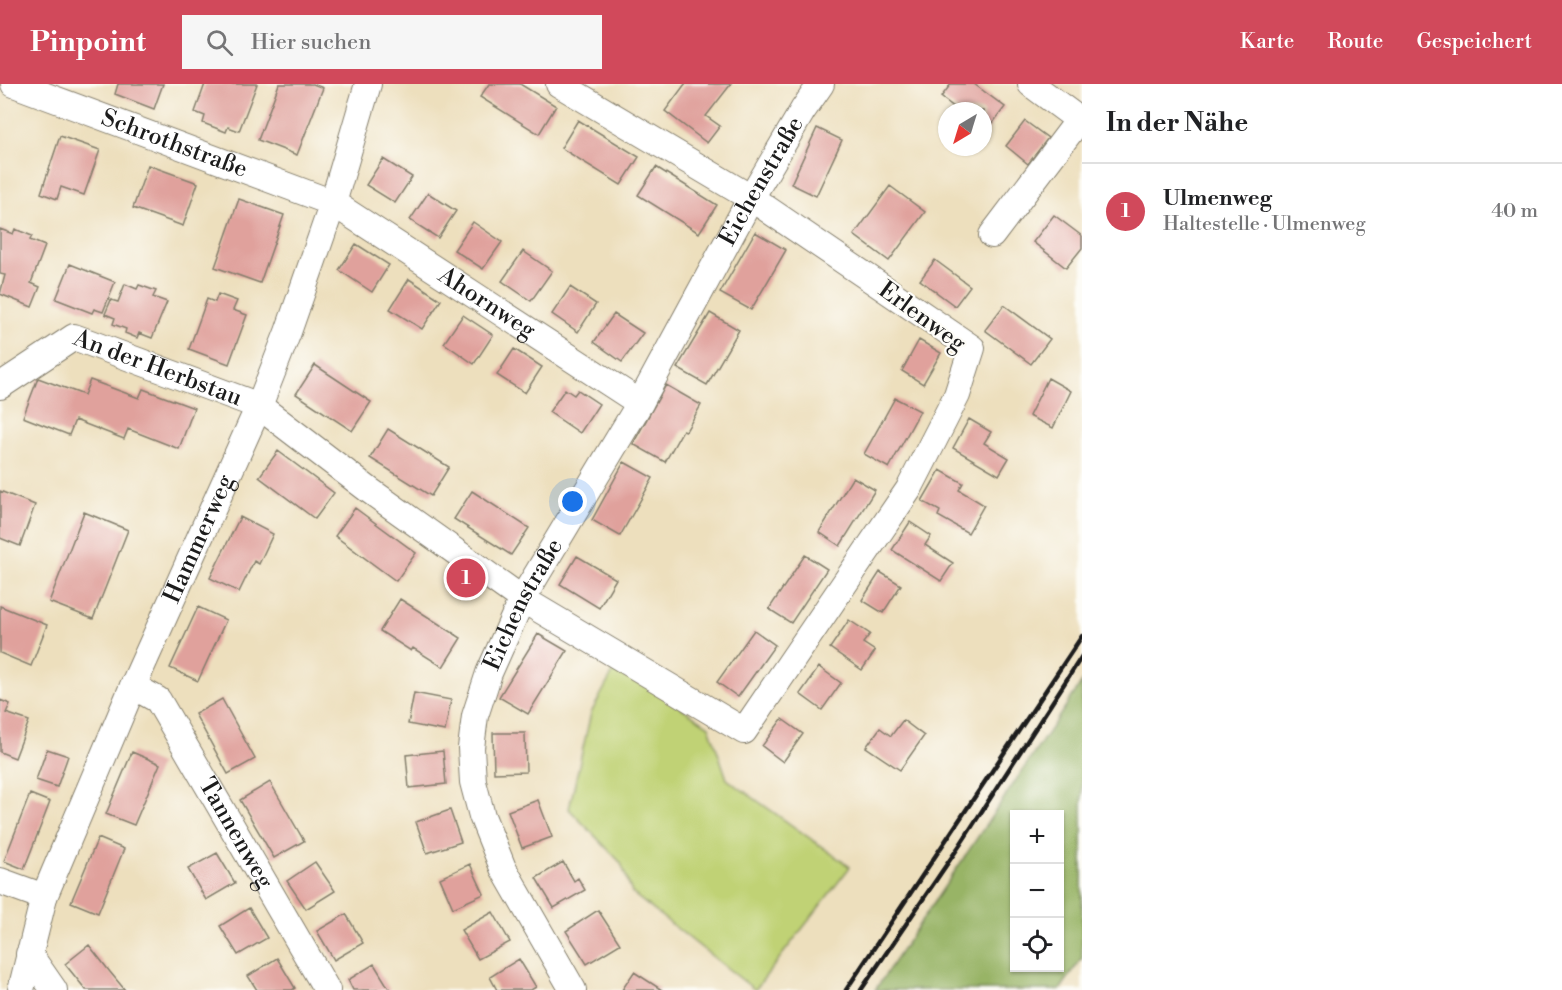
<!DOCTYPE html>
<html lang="de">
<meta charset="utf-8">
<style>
body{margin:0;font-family:"Libre Bodoni",serif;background:#f6f6f6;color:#202124}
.controls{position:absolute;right:18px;bottom:18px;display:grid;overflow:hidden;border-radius:0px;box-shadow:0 2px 4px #0004}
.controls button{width:54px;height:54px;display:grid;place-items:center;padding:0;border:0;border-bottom:2px solid #e0e0e0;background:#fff;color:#202124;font:30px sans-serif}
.compass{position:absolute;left:938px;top:18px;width:54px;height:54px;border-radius:50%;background:#fff;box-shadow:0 2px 4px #0004;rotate:218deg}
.you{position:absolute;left:573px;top:418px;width:21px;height:21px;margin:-15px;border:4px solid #fff;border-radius:50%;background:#1a73e8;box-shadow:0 0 0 9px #1a73e833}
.badge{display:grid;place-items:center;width:39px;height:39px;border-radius:50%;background:#d1495b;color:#fff;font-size:20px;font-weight:700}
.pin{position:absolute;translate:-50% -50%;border:3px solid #fff;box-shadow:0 2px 6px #0006}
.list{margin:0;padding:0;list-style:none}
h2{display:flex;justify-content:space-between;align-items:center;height:78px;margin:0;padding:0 24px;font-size:26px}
h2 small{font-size:20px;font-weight:400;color:#757577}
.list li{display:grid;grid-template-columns:39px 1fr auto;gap:18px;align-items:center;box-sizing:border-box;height:96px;padding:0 24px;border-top:2px solid #e0e0e0}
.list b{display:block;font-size:22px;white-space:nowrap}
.list p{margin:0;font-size:20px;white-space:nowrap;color:#757577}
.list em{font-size:20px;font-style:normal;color:#757577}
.icon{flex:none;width:33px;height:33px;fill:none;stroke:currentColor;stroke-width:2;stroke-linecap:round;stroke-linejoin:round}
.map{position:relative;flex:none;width:1082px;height:906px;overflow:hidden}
header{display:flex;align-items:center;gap:36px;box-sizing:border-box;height:84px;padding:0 30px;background:#d1495b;color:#fff}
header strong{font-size:28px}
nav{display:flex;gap:33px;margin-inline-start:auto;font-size:21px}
.search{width:420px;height:54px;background:#f6f6f6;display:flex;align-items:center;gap:15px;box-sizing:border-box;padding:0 21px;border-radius:0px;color:#757577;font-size:22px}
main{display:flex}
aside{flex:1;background:#fff}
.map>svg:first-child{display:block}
</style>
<header>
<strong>Pinpoint</strong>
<div class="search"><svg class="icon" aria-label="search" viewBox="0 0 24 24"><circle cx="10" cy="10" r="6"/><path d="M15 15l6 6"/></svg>Hier suchen</div>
<nav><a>Karte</a><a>Route</a><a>Gespeichert</a></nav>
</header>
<main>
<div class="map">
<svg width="1082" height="906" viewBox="0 0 1082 906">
<rect width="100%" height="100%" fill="#fdfcf7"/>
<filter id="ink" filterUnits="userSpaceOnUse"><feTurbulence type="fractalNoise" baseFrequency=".0167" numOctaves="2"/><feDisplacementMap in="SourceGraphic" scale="12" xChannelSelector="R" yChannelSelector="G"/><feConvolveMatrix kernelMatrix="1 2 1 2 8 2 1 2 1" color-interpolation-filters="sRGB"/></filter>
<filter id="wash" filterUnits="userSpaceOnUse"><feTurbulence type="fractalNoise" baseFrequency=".008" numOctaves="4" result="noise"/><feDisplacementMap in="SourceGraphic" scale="24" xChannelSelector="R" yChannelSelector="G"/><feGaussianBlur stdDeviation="1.35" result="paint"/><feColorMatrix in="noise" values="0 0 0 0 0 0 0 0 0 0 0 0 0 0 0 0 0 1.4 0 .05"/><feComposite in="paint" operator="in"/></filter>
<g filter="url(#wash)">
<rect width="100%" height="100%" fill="#eddfbd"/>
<!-- green -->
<path fill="#c0d274" stroke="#6e7748" stroke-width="1.5" d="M 617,581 L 709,642 L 727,695 L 850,783 L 755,906 L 632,809 L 621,779 L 569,725 L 591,629 Z"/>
<!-- forest -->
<path fill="#98b466" stroke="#5a6841" stroke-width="1.5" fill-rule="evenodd" d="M 1082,598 L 1082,874 L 1060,906 L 875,906 ZM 1014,730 L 1060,730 L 1060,884 L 1014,884 Z"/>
<g id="blocks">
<!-- building -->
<path fill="#e0a19c" d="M 118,0 L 163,0 L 154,25 L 115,10 Z
M 205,0 L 257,0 L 239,47 L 228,43 L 226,48 L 203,39 L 205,32 L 195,28 Z
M 279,0 L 313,0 L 323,4 L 297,71 L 258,56 Z
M 489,0 L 520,0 L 556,22 L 539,50 L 480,13 Z
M 685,0 L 731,0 L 706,32 L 720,42 L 707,59 L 665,27 Z
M 951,0 L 974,0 L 1005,23 L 986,48 L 983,45 L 983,27 L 959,27 L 941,13 Z
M 578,36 L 639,73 L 621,101 L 561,64 Z
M 1025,37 L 1048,54 L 1028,80 L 1006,62 Z
M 817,44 L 842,56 L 816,112 L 791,100 Z
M 60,52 L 100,66 L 84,111 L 61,103 L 57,115 L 41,109 Z
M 383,75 L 412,93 L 395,119 L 366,101 Z
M 148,81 L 198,99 L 183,142 L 133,124 Z
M 656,83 L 717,121 L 699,149 L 638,111 Z
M 890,102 L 925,128 L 889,177 L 854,151 Z
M 428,109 L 456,127 L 438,154 L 410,136 Z
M 239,115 L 284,131 L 260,199 L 215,183 Z
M 1054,131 L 1082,152 L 1082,164 L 1066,184 L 1033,158 Z
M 473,138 L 502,158 L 483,185 L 454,166 Z
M 0,145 L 13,150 L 15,145 L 32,152 L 30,156 L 45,162 L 31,199 L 40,203 L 32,223 L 0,210 L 5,191 L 0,190 Z
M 755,148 L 786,166 L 751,226 L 720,209 Z
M 356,160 L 389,181 L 372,208 L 339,186 Z
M 523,167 L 552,187 L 531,217 L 502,197 Z
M 935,176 L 970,202 L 955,222 L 920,196 Z
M 70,180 L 115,198 L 103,228 L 94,225 L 92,229 L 56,215 Z
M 409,195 L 441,216 L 422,245 L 390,225 Z
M 125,200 L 137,205 L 139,201 L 156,207 L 153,213 L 167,218 L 152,254 L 139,249 L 137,254 L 125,249 L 126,245 L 113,240 L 115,234 L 105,230 L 111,216 L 118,218 Z
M 570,203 L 596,220 L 578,248 L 552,230 Z
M 218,210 L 237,217 L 233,226 L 247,231 L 229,280 L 189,265 L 207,215 L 215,218 Z
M 1004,221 L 1050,255 L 1031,280 L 985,246 Z
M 710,229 L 739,246 L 707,301 L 677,284 Z
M 614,230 L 643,249 L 622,278 L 594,258 Z
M 463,231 L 493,251 L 474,280 L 444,259 Z
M 919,256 L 941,269 L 923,300 L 902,287 Z
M 514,265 L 542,283 L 525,309 L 497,291 Z
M 315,281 L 371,318 L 352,347 L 296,310 Z
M 38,294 L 84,311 L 90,296 L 139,314 L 143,305 L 194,324 L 179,365 L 128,345 L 124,355 L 75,336 L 69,351 L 23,333 Z
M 1048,294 L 1071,307 L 1053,344 L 1029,332 Z
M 666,301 L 701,321 L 686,347 L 683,346 L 665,378 L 633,360 Z
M 565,305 L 574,311 L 578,306 L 599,320 L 580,349 L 549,328 Z
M 895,314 L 920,327 L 889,384 L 864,370 Z
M 969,335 L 991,348 L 984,359 L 1009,374 L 999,391 L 953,364 Z
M 388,345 L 449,383 L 431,412 L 370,374 Z
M 278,367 L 334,409 L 315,435 L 259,393 Z
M 624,378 L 653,394 L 620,452 L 592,436 Z
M 940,386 L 963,399 L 959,406 L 984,421 L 968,449 L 938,432 L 940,427 L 922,417 Z
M 853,393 L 875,406 L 840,462 L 819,448 Z
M 0,407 L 35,421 L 20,462 L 0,454 Z
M 472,407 L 529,444 L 511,471 L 454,435 Z
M 355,424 L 416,469 L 396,497 L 335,452 Z
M 84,428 L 128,446 L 93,535 L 49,518 Z
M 240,433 L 273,450 L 259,480 L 254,477 L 239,508 L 210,494 Z
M 910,438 L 931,452 L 925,461 L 953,479 L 941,497 L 892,466 Z
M 805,471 L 827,485 L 791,539 L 769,525 Z
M 577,472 L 616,495 L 599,524 L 560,500 Z
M 880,488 L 901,501 L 883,529 L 862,516 Z
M 400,515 L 461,554 L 443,583 L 413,564 L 411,567 L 380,547 Z
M 0,522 L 47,541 L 31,582 L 0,569 Z
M 198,523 L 226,536 L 198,597 L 170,584 Z
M 849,536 L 870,550 L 863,559 L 875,567 L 862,586 L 830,564 Z
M 754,546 L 775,561 L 738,613 L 717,598 Z
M 538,550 L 567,567 L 528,630 L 499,613 Z
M 819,583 L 841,599 L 822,626 L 800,610 Z
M 414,609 L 451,616 L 445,647 L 408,640 Z
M 222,615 L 255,675 L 228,690 L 195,630 Z
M 0,616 L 10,620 L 6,629 L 29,637 L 15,674 L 0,668 Z
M 782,635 L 803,650 L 783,678 L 762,662 Z
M 903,636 L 924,652 L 900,686 L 866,663 L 880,644 L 891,652 Z
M 493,649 L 525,649 L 526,688 L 494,689 Z
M 47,665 L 68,672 L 57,703 L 36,696 Z
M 443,667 L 446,700 L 409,704 L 406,671 Z
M 132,668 L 160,680 L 134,741 L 106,730 Z
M 270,698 L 304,757 L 274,774 L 240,716 Z
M 30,710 L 50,718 L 24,785 L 4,777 Z
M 538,716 L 552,753 L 522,764 L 508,727 Z
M 450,726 L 461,758 L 427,769 L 416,738 Z
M 98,754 L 124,765 L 98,829 L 71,818 Z
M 217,769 L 235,799 L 206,816 L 188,785 Z
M 315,778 L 335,807 L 306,825 L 287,797 Z
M 563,778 L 574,797 L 578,794 L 585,806 L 554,824 L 536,794 Z
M 470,780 L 484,810 L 453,824 L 440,794 Z
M 249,824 L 267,854 L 238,871 L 220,842 Z
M 598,826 L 620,860 L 587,880 L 566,847 Z
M 493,828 L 510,858 L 478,875 L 461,846 Z
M 346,830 L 363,859 L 334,876 L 317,847 Z
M 89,861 L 110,888 L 125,906 L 86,906 L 65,880 Z
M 277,874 L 295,904 L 292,906 L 257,906 L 248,892 Z
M 519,875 L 536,903 L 531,906 L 497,906 L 490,893 Z
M 374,880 L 390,906 L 353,906 L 348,896 Z
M 634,888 L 662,906 L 622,906 Z"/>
</g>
</g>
<g filter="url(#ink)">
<use href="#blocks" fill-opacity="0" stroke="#847e6c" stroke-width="1.5"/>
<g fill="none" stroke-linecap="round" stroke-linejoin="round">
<!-- minor casing -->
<g stroke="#847e6c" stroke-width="28">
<g id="minor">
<path id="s1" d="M 14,0 L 333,119 L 640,319"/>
<path d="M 1031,0 L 1082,38"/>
<path d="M 992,151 L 1079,36"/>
<path id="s2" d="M 0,302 L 74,253 L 259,322 L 369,406 L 522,515 L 744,647 L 909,405 L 957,311 L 972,264 L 751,114 L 559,0"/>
<path id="s3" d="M 133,602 L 158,616 L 327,906"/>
<path d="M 0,797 L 44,813"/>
<path d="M 29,870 L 54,906"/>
<path id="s4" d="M 21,906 L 44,813 L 133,602 L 259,322 L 288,248 L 333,119 L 368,0"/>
<path id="s5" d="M 573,906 L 503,784 L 482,732 L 473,698 L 471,664 L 475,632 L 489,589 L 522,515 L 640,319 L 751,114 L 803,26 L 821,0"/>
</g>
</g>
<!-- minor -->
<use href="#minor" stroke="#fff" stroke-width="26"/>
<!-- rail -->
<path stroke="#1c1c1c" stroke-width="4.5" d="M 846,906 L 1082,552
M 861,906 L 960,761 L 1082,572"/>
</g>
</g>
<g text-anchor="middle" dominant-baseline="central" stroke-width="4.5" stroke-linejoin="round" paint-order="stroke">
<!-- street labels -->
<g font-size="24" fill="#1c1c1c" stroke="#fdfcf7">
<text stroke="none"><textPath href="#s1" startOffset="171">Schrothstraße</textPath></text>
<text stroke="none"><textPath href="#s5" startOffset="906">Eichenstraße</textPath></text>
<text stroke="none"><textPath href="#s1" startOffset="524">Ahornweg</textPath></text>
<text transform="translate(922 233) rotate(36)">Erlenweg</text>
<text stroke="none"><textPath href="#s2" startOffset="178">An der Herbstau</textPath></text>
<text stroke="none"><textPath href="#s4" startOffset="486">Hammerweg</textPath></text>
<text stroke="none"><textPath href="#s5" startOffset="420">Eichenstraße</textPath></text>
<text stroke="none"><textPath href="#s3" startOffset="183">Tannenweg</textPath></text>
</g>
</g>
</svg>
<div class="controls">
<button>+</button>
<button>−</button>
<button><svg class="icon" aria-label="locate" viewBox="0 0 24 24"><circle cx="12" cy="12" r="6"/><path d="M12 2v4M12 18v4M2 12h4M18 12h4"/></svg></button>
</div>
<svg class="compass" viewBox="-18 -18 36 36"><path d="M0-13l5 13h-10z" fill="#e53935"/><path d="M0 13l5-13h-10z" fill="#757577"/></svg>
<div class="you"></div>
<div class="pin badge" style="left:466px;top:494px">1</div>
</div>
<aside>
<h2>In der Nähe<small></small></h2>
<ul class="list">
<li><span class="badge">1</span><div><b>Ulmenweg</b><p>Haltestelle · Ulmenweg</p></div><em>40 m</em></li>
</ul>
</aside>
</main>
